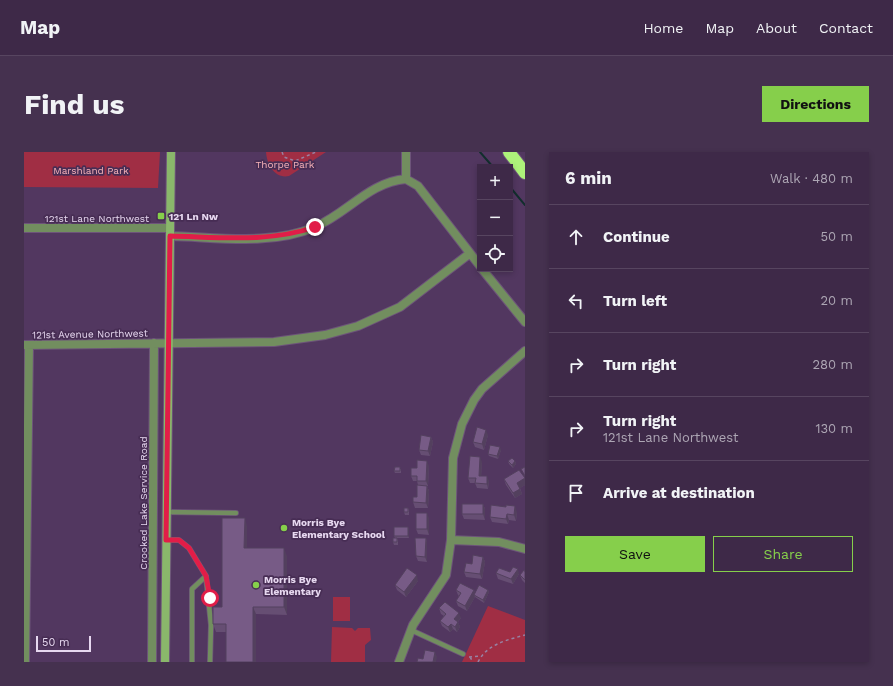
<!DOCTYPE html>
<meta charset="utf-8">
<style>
body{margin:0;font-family:"Work Sans",sans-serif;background:#45314f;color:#f1f3f6}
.controls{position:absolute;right:12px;top:12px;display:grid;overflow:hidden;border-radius:0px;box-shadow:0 2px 6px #0003}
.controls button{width:36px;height:36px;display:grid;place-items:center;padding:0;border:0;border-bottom:1px solid #574560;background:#3e2948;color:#f1f3f6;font:20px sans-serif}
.scale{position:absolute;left:12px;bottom:10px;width:55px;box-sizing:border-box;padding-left:4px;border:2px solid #e7d8f0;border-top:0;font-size:11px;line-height:14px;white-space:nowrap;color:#e7d8f0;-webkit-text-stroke:3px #472d54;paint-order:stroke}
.stop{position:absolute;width:12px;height:12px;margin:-9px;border:3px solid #e11d48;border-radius:50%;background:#fff}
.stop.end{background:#e11d48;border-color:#fff;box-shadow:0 1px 4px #0008}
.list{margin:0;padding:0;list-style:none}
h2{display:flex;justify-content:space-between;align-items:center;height:52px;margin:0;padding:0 16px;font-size:17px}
h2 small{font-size:13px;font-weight:400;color:#ada6b4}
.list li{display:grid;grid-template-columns:26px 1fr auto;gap:12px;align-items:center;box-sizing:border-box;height:64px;padding:0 16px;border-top:1px solid #574560}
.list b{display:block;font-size:15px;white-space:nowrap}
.list p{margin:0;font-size:13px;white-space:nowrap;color:#ada6b4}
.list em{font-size:13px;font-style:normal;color:#ada6b4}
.actions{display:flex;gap:8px;padding:12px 16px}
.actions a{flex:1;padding:9px 0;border:1px solid #86cf4b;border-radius:0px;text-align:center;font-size:14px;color:#86cf4b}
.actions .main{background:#86cf4b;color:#111}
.icon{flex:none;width:22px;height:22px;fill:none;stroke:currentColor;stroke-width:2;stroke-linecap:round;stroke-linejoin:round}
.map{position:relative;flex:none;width:501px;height:510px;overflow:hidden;border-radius:0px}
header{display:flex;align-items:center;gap:24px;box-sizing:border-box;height:56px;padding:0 20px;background:#3e2948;border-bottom:1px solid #574560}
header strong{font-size:19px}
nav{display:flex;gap:22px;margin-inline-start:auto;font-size:14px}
.intro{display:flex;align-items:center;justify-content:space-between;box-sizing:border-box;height:96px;padding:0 24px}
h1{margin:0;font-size:28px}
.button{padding:10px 18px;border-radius:0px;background:#86cf4b;color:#111;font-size:14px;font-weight:700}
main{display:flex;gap:24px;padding:0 24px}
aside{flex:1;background:#3e2948;border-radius:0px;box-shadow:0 2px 6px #0003}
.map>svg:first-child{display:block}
</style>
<header>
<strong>Map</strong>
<nav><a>Home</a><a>Map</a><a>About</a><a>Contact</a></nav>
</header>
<div class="intro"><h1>Find us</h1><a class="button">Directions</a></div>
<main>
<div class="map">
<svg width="501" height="510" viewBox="0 0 501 510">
<rect width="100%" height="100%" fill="#523760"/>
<!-- green -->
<path fill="#a02e44" d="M 0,0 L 136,0 L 134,36 L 0,35 Z
M 242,0 L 302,0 L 265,24 C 251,27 243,13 242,0 Z
M 309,445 L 326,445 L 326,469 L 309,469 Z
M 464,454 L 501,468 L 501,510 L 438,510 Z
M 308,475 L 328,476 L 331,479 L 334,476 L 346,476 L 347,488 L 341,493 L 341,510 L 307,510 Z"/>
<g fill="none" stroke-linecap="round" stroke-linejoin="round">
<!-- stream -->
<path stroke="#122e2d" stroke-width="2" d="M 456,0 L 469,15
M 486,35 L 501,53"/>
<!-- lane casing -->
<g stroke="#6d547a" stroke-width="6">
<path id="lane" d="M 142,360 L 212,361
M 142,388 L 155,388 L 165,396 L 182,424 L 187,473 L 186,510
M 387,478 L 439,502
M 168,510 L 168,437 L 182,424"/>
</g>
<!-- street casing -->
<g stroke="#6d547a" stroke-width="10">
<path id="street" d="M 382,27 L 394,34 L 456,114
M 382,27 L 382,0
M 0,76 L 146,76
M 146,84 C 193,85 247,94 291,75 C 324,61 345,30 382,27
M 458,117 L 501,170
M 0,193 L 250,190 L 301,183 L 334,174 L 376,155 L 445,102
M 427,388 L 475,390 L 501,397
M 1,510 L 5,193
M 128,510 L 130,191
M 375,510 L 389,473 L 422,423 L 427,388 L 429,306 L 438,272 L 450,248 L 458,237 L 501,199"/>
</g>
<!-- secondary casing -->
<g stroke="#6d547a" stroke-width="10">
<path id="secondary" d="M 141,510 L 147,0"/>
</g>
<!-- highway casing -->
<g stroke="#6d547a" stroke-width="14">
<path id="highway" d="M 485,0 L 501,21"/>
</g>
<!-- path -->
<path stroke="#9882a3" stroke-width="1.5" stroke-dasharray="3 3" stroke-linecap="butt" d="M 258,0 L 260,5 L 271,9 L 292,0
M 445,505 L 457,504
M 446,505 L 449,510
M 454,510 C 463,492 483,488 501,483"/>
<!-- lane -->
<use href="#lane" stroke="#728e5f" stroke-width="4.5"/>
<!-- street -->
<use href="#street" stroke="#728e5f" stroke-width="8"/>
<!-- secondary -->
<use href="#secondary" stroke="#8ab76b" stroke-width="8"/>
<!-- highway -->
<use href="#highway" stroke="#adf27a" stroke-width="12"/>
</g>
<!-- wall -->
<path fill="#664e73" d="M 464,283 L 460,298 L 451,295 L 449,290 Z
M 407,285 L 409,290 L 406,304 L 397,303 L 395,298 Z
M 477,298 L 474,307 L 465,304 L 464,302 Z
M 484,309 L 491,309 L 492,312 L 489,316 L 485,312 Z
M 458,310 L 457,324 L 465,329 L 464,337 L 453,336 L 451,331 L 446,331 L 444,326 Z
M 405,314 L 404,334 L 403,334 L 405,339 L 404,356 L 391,356 L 389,350 L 393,345 L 394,333 L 393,329 L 389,329 L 387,324 L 393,316 Z
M 377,317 L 377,321 L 371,321 L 370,319 Z
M 501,326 L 501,333 L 496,336 L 498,342 L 491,346 L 482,333 L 480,327 Z
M 459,352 L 461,357 L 461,368 L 440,367 L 438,362 Z
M 384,356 L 385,358 L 385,363 L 381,363 L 380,360 Z
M 493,360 L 492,369 L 485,368 L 484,372 L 468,370 L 466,365 Z
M 405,366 L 405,383 L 394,382 L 392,377 Z
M 223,374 L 223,396 L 263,404 L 263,463 L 232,462 L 202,480 L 192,480 L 189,472 L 198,455 Z
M 384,375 L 385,378 L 385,386 L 371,386 L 370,384 Z
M 373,386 L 374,389 L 374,393 L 370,393 L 369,390 Z
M 402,386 L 403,391 L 403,410 L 394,409 L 392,404 Z
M 459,405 L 461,410 L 458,427 L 442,425 L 440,420 L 448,412 Z
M 486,420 L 495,422 L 489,432 L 474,427 L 472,421 Z
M 501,420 L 501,431 L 498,428 L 496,423 Z
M 394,429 L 382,445 L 373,438 L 371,433 Z
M 432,438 L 450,438 L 451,441 L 464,438 L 465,440 L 460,451 L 451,445 L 443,459 L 434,454 L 432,449 L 435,444 L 434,443 Z
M 415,456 L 437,466 L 434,470 L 436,475 L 433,480 L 429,477 L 426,480 L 418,474 L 416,469 L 420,464 L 417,462 Z"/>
<!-- shaded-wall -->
<path fill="#53405e" d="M 462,278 L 464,283 L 460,298 L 458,292 Z
M 407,285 L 409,290 L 406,304 L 404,299 Z
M 476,295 L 477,298 L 474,307 L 473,304 Z
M 456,305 L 458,310 L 457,329 L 455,324 Z
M 403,309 L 405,314 L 404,334 L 402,329 Z
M 491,309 L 492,312 L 489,316 L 488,313 Z
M 463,324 L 465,329 L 464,337 L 463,332 Z
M 501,326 L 501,333 L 495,337 L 493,331 Z
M 403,334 L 405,339 L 404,356 L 402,351 Z
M 496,337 L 498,342 L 491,346 L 489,341 Z
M 459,352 L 461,357 L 461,368 L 459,362 Z
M 491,354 L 493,360 L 492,369 L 490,363 Z
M 403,361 L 405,366 L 405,383 L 403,377 Z
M 483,362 L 485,368 L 484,372 L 482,367 Z
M 221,366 L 223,374 L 223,403 L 220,396 Z
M 384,375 L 385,378 L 385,386 L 384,384 Z
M 402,386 L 403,391 L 403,410 L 401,405 Z
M 260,396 L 263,404 L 263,463 L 260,455 Z
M 459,405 L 461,410 L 458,427 L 456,422 Z
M 494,417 L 495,422 L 489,432 L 487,427 Z
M 393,423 L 394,429 L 382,445 L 380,440 Z
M 450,438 L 452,443 L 450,443 L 451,445 L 443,459 L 441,454 Z
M 464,438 L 465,440 L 460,451 L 459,448 Z
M 229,455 L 232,462 L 232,510 L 229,510 Z
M 435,461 L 437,466 L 432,472 L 430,467 Z
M 434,470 L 436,475 L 433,480 L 431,475 Z
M 427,472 L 429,477 L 426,480 L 424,475 Z
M 411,500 L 413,505 L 412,510 L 409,510 Z"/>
<!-- building -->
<path fill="#775b86" stroke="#53405e" d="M 453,275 L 462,278 L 458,292 L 449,290 Z
M 397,283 L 407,285 L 404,299 L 395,298 Z
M 466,293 L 476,295 L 473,304 L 464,302 Z
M 446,304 L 456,305 L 455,324 L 463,324 L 463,332 L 451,331 L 452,326 L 444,326 Z
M 488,306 L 491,309 L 488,313 L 484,309 Z
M 393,308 L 403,309 L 402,329 L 393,329 L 393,324 L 387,324 L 387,316 L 393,316 Z
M 371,315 L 376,315 L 376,319 L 370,319 Z
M 501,315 L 501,324 L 497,317 Z
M 495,318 L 501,326 L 493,331 L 496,337 L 489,341 L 480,327 Z
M 393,333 L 403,334 L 402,351 L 389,350 L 389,345 L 393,345 Z
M 438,352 L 459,352 L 459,362 L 438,362 Z
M 467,353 L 482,355 L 482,353 L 491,354 L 490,363 L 483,362 L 482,367 L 466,365 Z
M 380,356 L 384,356 L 384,360 L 380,360 Z
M 392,361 L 403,361 L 403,377 L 392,377 Z
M 198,366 L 221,366 L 220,396 L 260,396 L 260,455 L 229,455 L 229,510 L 202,510 L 202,472 L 189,472 L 189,455 L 198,455 Z
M 370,375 L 384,375 L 384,384 L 370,384 Z
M 369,386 L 373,386 L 373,390 L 369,390 Z
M 391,386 L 402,386 L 401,405 L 392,404 Z
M 449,403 L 459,405 L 456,422 L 440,420 L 442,411 L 448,412 Z
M 489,415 L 494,417 L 487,427 L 472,421 L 475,416 L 486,420 Z
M 383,416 L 393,423 L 380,440 L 371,433 Z
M 500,418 L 501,420 L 501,428 L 496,423 Z
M 436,431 L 450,438 L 441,454 L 432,449 L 437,441 L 432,438 Z
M 455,433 L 464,438 L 459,448 L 450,443 Z
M 421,450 L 435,461 L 430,467 L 434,470 L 431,475 L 427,472 L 424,475 L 416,469 L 422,462 L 415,456 Z
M 401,498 L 411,500 L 409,510 L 393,510 L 394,506 L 399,507 Z"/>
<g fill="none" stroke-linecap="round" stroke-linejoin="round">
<!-- route -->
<path stroke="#e11d48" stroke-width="5" d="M 186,446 L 182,424 L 165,396 L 155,388 L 142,388 L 146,84 C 195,85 244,91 291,75"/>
</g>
<!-- markers -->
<g fill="#86cf4b" stroke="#472d54" stroke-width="1.5">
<rect x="133" y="60" width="8" height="8" rx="2"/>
<circle cx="260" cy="376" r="4"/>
<circle cx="232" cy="433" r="4"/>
</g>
<g text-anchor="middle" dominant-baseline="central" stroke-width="3.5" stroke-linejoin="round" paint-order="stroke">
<!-- park labels -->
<g font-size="10" fill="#f6b2b8" stroke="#472d54">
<text x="261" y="12">Thorpe Park</text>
<text x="67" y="18">Marshland Park</text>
</g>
<!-- poi labels -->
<g font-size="10" font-weight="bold" fill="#e7d8f0" stroke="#472d54" text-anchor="start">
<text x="145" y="64">121 Ln Nw</text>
<text x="268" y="370">Morris Bye<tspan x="268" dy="12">Elementary School</tspan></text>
<text x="240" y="427">Morris Bye<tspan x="240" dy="12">Elementary</tspan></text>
</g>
<!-- street labels -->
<g font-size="10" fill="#e7d8f0" stroke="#472d54">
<text x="73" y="66">121st Lane Northwest</text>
<text transform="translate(66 182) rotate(-1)">121st Avenue Northwest</text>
<text transform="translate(119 351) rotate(-90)">Crooked Lake Service Road</text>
</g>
</g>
</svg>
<div class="controls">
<button>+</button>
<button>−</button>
<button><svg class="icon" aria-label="locate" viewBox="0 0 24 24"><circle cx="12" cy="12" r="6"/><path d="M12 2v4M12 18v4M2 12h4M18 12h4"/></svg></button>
</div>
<div class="scale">50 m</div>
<div class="stop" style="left:186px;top:446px"></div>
<div class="stop end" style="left:291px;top:75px"></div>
</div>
<aside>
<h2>6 min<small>Walk · 480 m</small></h2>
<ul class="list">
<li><svg class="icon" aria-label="ahead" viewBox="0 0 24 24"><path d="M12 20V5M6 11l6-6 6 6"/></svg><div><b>Continue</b></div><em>50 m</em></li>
<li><svg class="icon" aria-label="left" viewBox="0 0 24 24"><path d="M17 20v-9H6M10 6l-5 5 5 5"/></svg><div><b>Turn left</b></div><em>20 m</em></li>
<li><svg class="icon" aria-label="right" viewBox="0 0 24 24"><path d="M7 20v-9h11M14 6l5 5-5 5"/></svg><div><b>Turn right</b></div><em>280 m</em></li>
<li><svg class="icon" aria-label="right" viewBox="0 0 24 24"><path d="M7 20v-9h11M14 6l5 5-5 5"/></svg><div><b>Turn right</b><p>121st Lane Northwest</p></div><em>130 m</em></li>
<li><svg class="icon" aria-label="arrive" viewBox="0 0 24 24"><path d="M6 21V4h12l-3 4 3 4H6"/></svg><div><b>Arrive at destination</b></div></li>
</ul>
<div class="actions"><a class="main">Save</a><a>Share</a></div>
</aside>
</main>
